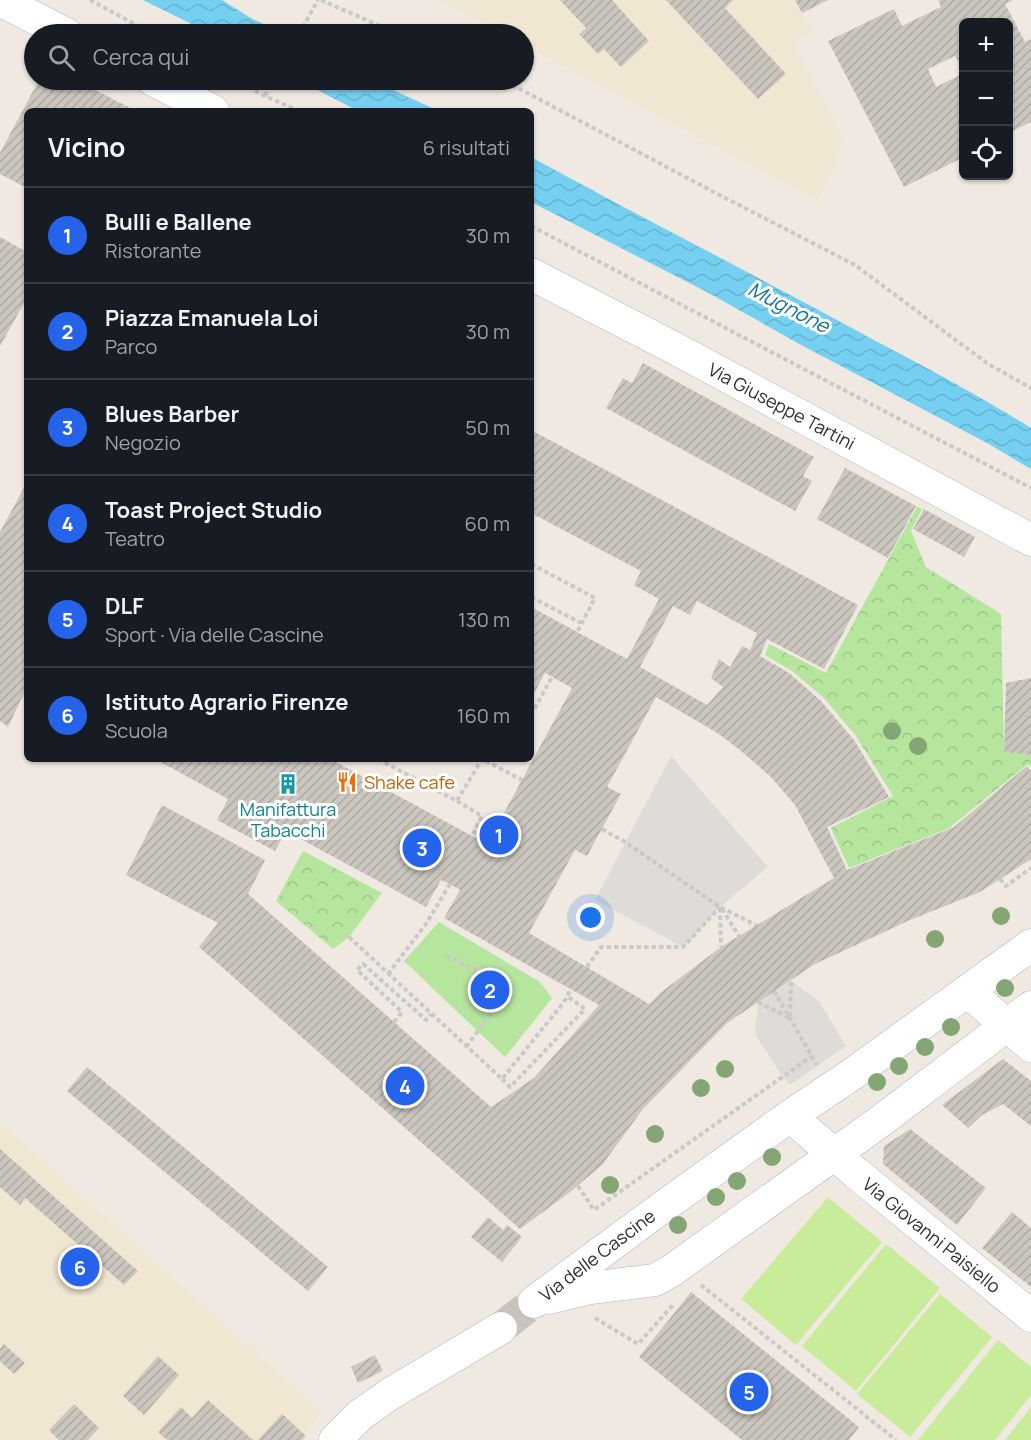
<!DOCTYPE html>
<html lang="it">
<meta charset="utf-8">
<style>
body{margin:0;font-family:Manrope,sans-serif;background:#242831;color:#f1f3f6}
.controls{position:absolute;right:18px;top:18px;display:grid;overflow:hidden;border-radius:9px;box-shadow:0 2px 4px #0004}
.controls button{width:54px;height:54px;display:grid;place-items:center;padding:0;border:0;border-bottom:2px solid #363941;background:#171b24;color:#f1f3f6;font:30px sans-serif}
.you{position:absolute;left:591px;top:918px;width:21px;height:21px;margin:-15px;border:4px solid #fff;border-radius:50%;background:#1a73e8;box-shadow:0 0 0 9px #1a73e833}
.badge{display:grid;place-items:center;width:39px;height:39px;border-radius:50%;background:#2563eb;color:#fff;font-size:20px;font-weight:700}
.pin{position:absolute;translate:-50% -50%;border:3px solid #fff;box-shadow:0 2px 6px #0006}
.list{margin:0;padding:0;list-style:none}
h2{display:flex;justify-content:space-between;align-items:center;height:78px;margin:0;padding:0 24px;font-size:26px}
h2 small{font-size:20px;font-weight:400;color:#9ea1a6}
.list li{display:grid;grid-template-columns:39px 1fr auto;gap:18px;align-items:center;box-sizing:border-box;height:96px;padding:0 24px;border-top:2px solid #363941}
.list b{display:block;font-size:22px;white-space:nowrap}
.list p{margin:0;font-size:20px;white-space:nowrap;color:#9ea1a6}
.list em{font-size:20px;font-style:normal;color:#9ea1a6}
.icon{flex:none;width:33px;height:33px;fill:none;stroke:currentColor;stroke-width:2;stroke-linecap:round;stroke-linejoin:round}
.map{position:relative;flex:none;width:1031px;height:1440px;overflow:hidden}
.search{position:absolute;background:#171b24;box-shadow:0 2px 4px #0004;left:24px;top:24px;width:510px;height:66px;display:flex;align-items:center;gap:15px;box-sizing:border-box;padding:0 21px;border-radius:33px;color:#9ea1a6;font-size:22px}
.panel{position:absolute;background:#171b24;box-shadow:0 2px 4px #0004;left:24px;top:108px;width:510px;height:654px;border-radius:9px}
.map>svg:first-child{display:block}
</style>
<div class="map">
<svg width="1031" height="1440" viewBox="0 0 1031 1440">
<defs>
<pattern id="park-crowns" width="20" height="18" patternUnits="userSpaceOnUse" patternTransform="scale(1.5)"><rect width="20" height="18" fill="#b6e59e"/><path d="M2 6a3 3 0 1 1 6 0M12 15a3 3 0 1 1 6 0" fill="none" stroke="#9dc588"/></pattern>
<pattern id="water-waves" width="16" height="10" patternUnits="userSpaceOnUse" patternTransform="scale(1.5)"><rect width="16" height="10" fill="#75cff0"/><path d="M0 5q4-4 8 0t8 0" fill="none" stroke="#66b2ce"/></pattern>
<pattern id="building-hatch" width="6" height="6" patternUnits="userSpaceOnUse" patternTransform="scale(1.5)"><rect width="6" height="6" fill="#cbc7bf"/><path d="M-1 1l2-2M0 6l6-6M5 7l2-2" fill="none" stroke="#afaba4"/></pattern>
</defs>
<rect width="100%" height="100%" fill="#efe9e1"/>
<!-- education -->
<path fill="#f0e6d1" d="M 439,0 L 794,0 L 812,32 L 793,43 L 844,142 L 818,200 L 524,45 L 524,34 L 505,34 Z
M 0,1122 L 321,1412 L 302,1440 L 0,1440 Z"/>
<!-- park -->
<path fill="url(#park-crowns)" d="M 917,507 L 922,509 L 911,531 L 926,567 L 1001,614 L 1004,752 L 1031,755 L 1031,768 L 1028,764 L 949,828 L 849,868 L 831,828 L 893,796 L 856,736 L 824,698 L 792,671 L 765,655 L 769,644 L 826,673 Z
M 303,851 L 382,893 L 349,937 L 333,949 L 276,901 Z"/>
<!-- garden -->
<path fill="#b6e59e" d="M 439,922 L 540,982 L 552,998 L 505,1057 L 404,961 Z"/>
<!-- pitch -->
<path fill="#c9ec9a" d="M 828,1197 L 882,1242 L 796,1345 L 741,1299 Z
M 886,1244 L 940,1288 L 856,1391 L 802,1346 Z
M 940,1294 L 992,1337 L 910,1437 L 857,1394 Z
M 998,1340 L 1031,1367 L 1031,1395 L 995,1440 L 918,1440 Z
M 1031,1407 L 1031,1440 L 1005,1440 Z"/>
<!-- plaza -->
<path fill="#dfdcd8" d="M 671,756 L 768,867 L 720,907 L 683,947 L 595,900 Z
M 791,981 L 819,1001 L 846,1046 L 790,1085 L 782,1076 L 755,1034 L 758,1002 Z"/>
<!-- water -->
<path fill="url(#water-waves)" d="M 143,0 L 222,0 L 249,17 L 284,34 L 212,34 Z
M 298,80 L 371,80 L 439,111 L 358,111 Z
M 531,157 C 644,219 759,277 872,339 C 926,367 979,396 1031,428 L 1031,469 L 987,443 L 803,346 L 707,292 L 531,202 Z"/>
<!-- building -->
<path fill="url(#building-hatch)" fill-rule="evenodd" d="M 560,0 L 612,0 L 649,41 L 621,67 L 604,49 L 598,54 L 579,34 L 586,28 Z
M 666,0 L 733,0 L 725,8 L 786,74 L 758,99 Z
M 795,0 L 828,0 L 802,13 Z
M 938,0 L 1013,0 L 1005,4 L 1025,42 L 1030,39 L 1031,41 L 1031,122 L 1008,133 L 1008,22 L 964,22 L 964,70 L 955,56 L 928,69 L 936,87 L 964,73 L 964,157 L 904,187 L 828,41 L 894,9 L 902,26 L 941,7 Z
M 39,80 L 76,80 L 136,111 L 27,111 L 27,188 L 0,174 L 0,153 Z
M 0,237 L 27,252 L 27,298 L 0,346 Z
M 643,363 L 814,457 L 803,476 L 812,481 L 795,511 L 606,408 L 623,378 L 632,383 Z
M 531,430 L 858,605 L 824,669 L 767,639 L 760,656 L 789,673 L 821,701 L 854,740 L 889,797 L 827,827 L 847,870 L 954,827 L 1027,766 L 1031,771 L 1031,859 L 980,892 L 910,920 L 815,964 L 727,1023 L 643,1109 L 602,1165 L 570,1192 L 520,1229 L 199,947 L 218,923 L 126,875 L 162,805 L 265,860 L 248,894 L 491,1107 L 534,1078 L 599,1005 L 444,918 L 460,890 L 450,884 L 441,880 L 426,907 L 286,831 L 275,851 L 217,820 L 228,799 L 155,759 L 330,759 L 487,844 L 572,688 L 545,673 L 531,699 L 531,607 L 627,659 L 659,599 L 634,585 L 641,571 L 531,513 ZM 697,601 L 757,633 L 750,650 L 742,646 L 730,667 L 719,659 L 711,678 L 723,687 L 707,705 L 640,667 L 673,606 L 690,615 ZM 656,697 L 719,734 L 740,750 L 771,777 L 795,805 L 834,878 L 721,947 L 664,990 L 649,1004 L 529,933 L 575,850 L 587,856 L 621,794 L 607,787 Z
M 845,468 L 916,506 L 888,558 L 817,519 Z
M 27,482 L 27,687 L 8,727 L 0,721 L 0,532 Z
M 924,509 L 975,537 L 964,557 L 913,529 Z
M 1031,678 L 1031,755 L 1004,752 L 1006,683 Z
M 1003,1059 L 1031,1081 L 1031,1126 L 1003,1104 L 982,1115 L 968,1128 L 942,1105 Z
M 87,1067 L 328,1267 L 308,1291 L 67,1091 Z
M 910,1129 L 986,1188 L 957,1225 L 883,1164 L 884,1146 Z
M 0,1149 L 138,1271 L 124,1285 L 25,1198 L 20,1205 L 0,1187 Z
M 1012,1212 L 1031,1228 L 1031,1287 L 982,1248 Z
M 488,1217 L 503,1230 L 507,1225 L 522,1237 L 502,1262 L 471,1237 Z
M 691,1292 L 859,1427 L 849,1440 L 742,1440 L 639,1357 Z
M 4,1344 L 25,1363 L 14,1374 L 0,1361 L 0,1349 Z
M 375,1355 L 383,1371 L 358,1383 L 351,1367 Z
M 158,1356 L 179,1375 L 144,1415 L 123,1396 Z
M 208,1400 L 253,1440 L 167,1440 L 158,1432 L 181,1407 L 192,1418 Z
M 74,1404 L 99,1428 L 88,1440 L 59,1440 L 49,1430 Z
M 282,1414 L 306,1436 L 302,1440 L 258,1440 Z"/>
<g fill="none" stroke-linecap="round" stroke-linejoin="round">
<!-- minor-tunnel -->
<path stroke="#c8c4bd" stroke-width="32" stroke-dasharray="32 16" stroke-linecap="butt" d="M 501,1328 L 534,1302"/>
<!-- minor casing -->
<g stroke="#b4b7c1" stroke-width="33">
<path id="minor" d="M 0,0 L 66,34
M 153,80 L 213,111
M 531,274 L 678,350 L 1031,540
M 967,991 L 1031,1046
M 790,1116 L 856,1173 L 1031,1316
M 549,1298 L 590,1288 L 655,1280 L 671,1271 L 882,1120 L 1031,1007
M 534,1302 L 664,1206 L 790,1116 L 851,1075 L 1031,945
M 335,1440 L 360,1415 L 390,1394 L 501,1328"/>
</g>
<!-- path -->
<path stroke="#c9c9c9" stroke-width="4" stroke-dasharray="4.5 3" stroke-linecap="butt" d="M 90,0 L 153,34
M 321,0 L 398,34
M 299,34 L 318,0
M 109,80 L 126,89
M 235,80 L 265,96 L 299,111
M 498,80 L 518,88 L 710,190 L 855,265 L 988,364 L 1031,388
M 265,96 L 273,80
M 531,226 L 1031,488
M 531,564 L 595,598 L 577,632
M 531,597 L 581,623
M 531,715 L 552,677
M 378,759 L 457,801 L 482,759 L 522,780
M 457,801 L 482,816 L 472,836
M 602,829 L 625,842 L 720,907 L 756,925
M 1000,879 L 1006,886 L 1031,868
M 720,908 L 721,947
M 722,909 L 739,936
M 349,937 L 502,1079 L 564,1002 L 571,989
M 446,956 L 511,986 L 466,1047
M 587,967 L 601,947 L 683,947 L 720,907
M 388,974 L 426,924 L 450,884
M 774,991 L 817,1065
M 758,1002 L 790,1018 L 791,981
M 394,1022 L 402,1012 L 357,970 L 363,964 L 426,1020 L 431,1014
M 502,1079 L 510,1087 L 585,1009 L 567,996
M 578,1186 L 594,1210 L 812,1056
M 701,1285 L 896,1440
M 595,1318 L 638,1344 L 673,1305"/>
<!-- minor -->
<use href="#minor" stroke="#fff" stroke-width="32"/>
</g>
<!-- trees -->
<g fill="#84a574">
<circle cx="892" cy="731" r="9"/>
<circle cx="918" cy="746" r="9"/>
<circle cx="1001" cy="916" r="9"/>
<circle cx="935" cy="939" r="9"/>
<circle cx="1005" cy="988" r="9"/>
<circle cx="951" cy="1027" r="9"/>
<circle cx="925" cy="1047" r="9"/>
<circle cx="899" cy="1066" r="9"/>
<circle cx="725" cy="1069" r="9"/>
<circle cx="877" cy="1082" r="9"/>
<circle cx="701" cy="1088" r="9"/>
<circle cx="655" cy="1134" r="9"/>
<circle cx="772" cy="1157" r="9"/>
<circle cx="737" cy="1181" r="9"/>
<circle cx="610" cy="1185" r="9"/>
<circle cx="716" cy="1197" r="9"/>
<circle cx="678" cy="1225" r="9"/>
</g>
<!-- icons -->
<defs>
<g id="restaurant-bare" transform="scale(1.62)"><path d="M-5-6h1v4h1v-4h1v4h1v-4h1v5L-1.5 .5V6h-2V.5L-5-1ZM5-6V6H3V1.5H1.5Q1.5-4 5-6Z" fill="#e8710a" stroke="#fff" stroke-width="2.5" paint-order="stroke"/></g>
<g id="building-bare" transform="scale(1.62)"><path d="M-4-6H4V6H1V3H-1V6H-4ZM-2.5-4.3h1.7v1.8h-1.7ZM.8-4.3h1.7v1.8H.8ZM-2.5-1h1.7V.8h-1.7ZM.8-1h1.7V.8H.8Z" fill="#0f9aa8" stroke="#fff" stroke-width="2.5" paint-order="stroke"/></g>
</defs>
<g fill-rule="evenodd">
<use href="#restaurant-bare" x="347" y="782"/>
<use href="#building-bare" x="288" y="784"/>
</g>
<g text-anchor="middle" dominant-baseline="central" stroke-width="6" stroke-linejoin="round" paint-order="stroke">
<!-- street labels -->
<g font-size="18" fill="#2e2e2e" stroke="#fff">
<text transform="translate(782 406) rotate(28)">Via Giuseppe Tartini</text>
<text transform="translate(932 1235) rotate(39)">Via Giovanni Paisiello</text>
<text transform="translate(597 1255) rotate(-37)">Via delle Cascine</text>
</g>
<!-- food labels -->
<g font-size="18" fill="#c56008" stroke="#fff" text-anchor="start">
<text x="364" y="782">Shake cafe</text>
</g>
<!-- culture labels -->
<g font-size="18" fill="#0d838f" stroke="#fff">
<text x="288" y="809">Manifattura<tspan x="288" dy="21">Tabacchi</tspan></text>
</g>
<!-- water labels -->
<g font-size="20" font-style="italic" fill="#0d6fa3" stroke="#fff">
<text transform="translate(789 307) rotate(27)">Mugnone</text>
</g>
</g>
</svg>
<div class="controls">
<button>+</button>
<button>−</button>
<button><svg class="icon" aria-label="locate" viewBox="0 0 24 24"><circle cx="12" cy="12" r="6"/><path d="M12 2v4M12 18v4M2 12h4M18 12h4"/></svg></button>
</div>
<div class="you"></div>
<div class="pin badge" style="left:499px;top:835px">1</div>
<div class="pin badge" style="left:490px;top:990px">2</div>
<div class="pin badge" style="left:422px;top:848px">3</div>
<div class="pin badge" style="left:405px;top:1086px">4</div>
<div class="pin badge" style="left:749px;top:1392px">5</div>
<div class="pin badge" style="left:80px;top:1267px">6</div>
<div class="search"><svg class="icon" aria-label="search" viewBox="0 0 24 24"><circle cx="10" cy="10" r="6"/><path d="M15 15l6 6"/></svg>Cerca qui</div>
<section class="panel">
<h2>Vicino<small>6 risultati</small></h2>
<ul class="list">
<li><span class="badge">1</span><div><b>Bulli e Ballene</b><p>Ristorante</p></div><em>30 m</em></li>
<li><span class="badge">2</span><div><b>Piazza Emanuela Loi</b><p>Parco</p></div><em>30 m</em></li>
<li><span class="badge">3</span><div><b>Blues Barber</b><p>Negozio</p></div><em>50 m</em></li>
<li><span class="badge">4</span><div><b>Toast Project Studio</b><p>Teatro</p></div><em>60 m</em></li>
<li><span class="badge">5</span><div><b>DLF</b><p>Sport · Via delle Cascine</p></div><em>130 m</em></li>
<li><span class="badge">6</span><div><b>Istituto Agrario Firenze</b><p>Scuola</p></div><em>160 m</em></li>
</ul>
</section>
</div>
